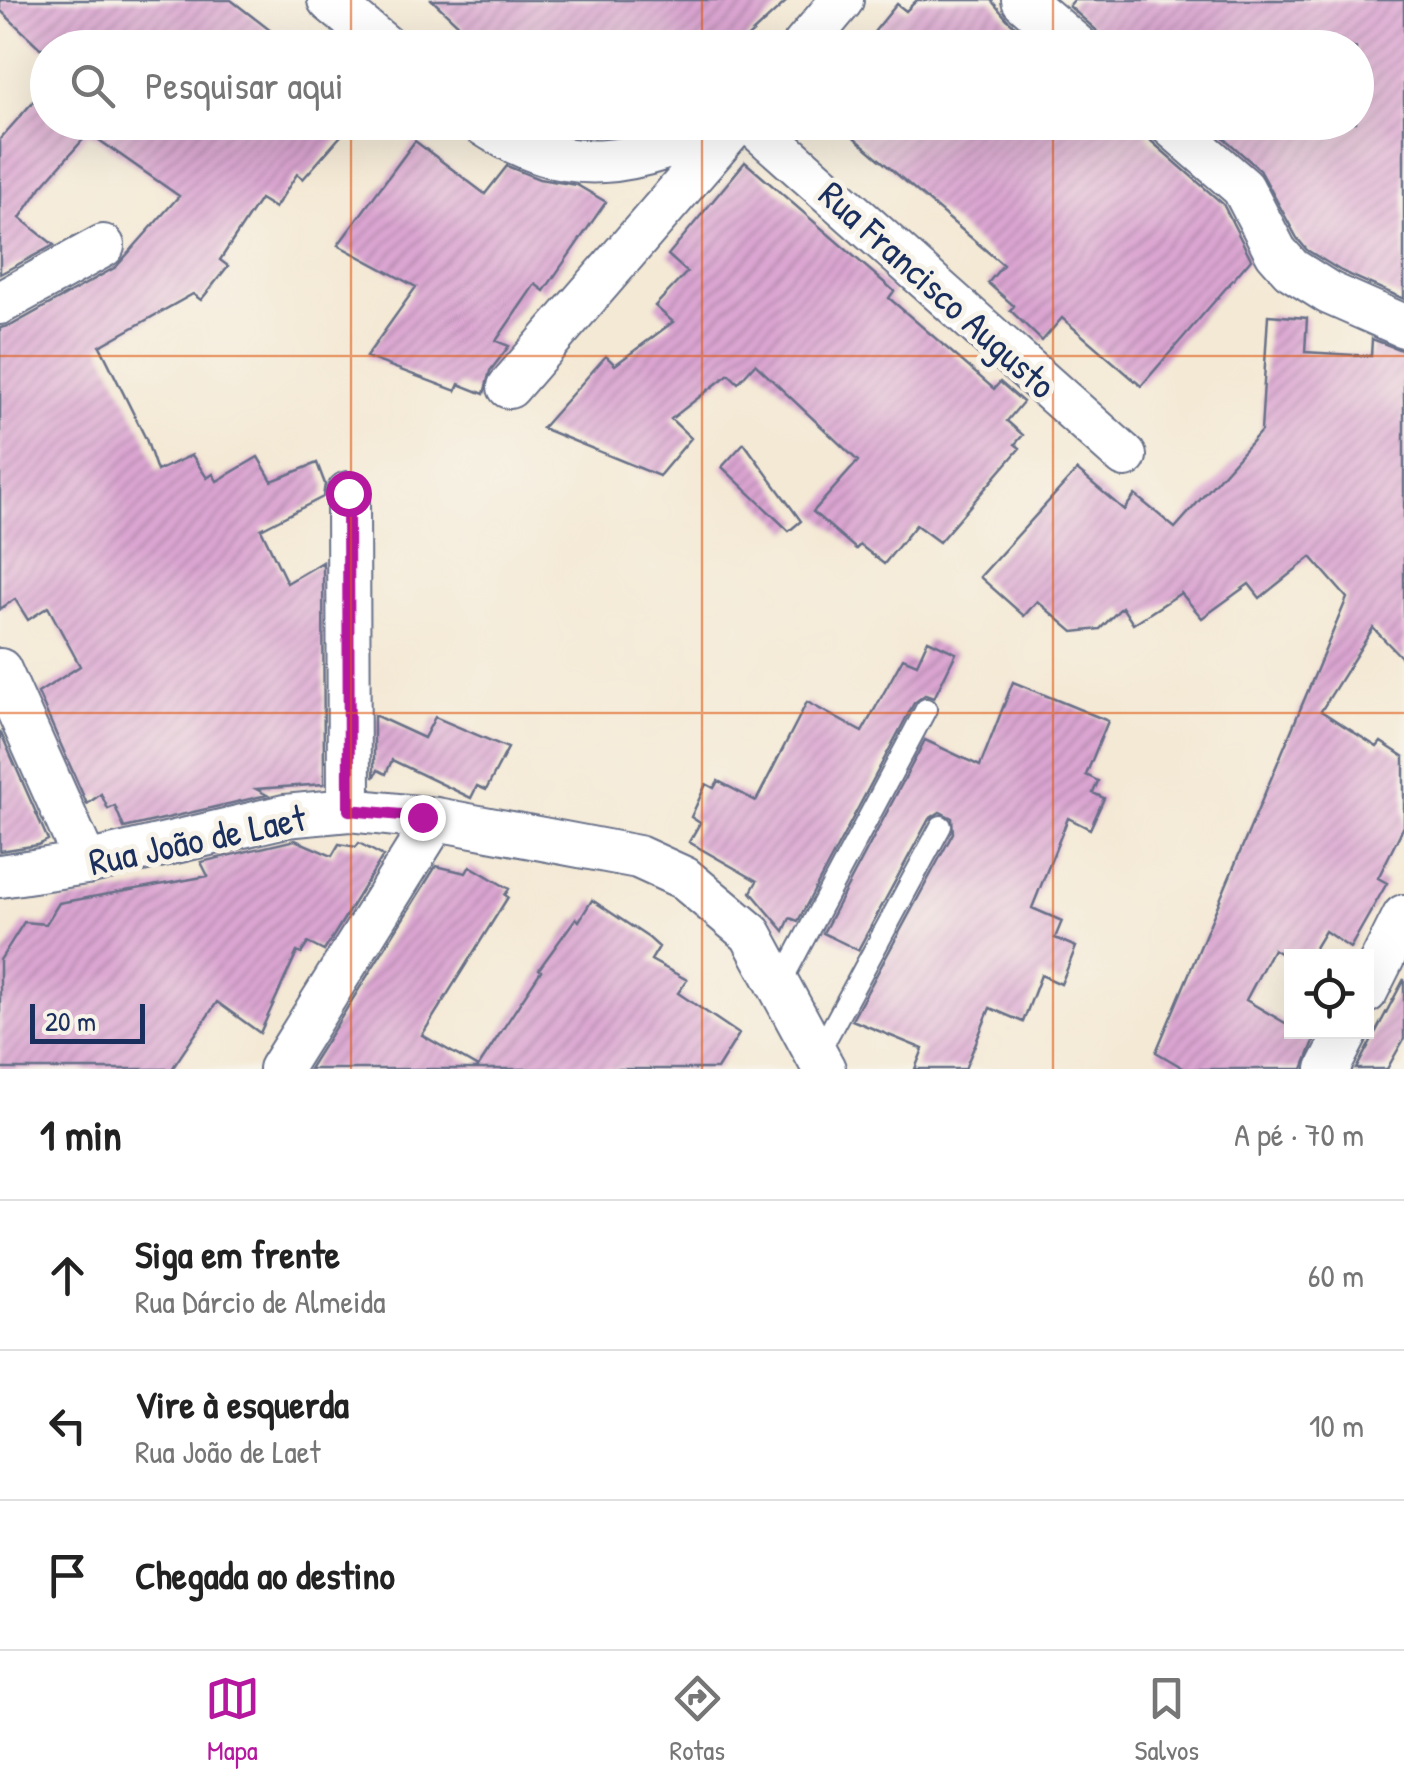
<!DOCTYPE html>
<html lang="pt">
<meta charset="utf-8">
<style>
body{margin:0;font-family:"Patrick Hand",sans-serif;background:#f2f2f2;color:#222}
.controls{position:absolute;right:30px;bottom:30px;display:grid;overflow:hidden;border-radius:0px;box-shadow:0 10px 40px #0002}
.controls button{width:90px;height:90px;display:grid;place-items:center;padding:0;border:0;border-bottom:2px solid #e0e0e0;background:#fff;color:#222;font:50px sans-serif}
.scale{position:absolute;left:30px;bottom:25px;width:115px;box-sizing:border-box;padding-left:10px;border:5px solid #1b2f5e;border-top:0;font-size:28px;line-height:35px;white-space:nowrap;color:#1b2f5e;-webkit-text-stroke:8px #f7f3e8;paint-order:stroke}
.stop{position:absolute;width:30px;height:30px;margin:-22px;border:8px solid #b5179e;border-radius:50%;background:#fff}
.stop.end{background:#b5179e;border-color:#fff;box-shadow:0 2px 10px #0008}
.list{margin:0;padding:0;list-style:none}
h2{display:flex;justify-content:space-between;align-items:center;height:130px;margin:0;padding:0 40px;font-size:42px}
h2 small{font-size:32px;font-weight:400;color:#767676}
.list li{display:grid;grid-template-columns:65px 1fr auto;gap:30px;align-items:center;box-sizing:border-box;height:150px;padding:0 40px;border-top:2px solid #e0e0e0}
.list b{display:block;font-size:38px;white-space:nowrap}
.list p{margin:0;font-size:32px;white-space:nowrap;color:#767676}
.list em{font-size:32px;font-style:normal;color:#767676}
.icon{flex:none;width:55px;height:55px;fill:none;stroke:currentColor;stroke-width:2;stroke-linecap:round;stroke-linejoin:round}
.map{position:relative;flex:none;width:1404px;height:1069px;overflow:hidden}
.search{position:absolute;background:#fff;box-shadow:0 10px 40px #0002;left:30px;right:30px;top:30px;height:110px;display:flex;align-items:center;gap:25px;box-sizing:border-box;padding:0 35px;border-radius:55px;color:#767676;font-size:38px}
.sheet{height:580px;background:#fff}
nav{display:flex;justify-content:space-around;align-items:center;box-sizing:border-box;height:140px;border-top:2px solid #e0e0e0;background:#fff;font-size:28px;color:#767676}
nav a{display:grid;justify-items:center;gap:5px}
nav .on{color:#b5179e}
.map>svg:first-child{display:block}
</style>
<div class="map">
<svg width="1404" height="1069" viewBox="0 0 1404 1069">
<defs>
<pattern id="building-hatch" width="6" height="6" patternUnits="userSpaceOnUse" patternTransform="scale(2.5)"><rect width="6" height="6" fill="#dca6d2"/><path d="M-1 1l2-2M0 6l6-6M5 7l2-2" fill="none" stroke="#b288ae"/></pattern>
</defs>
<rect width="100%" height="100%" fill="#f7f3e8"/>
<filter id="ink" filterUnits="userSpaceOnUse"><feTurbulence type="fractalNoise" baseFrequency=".01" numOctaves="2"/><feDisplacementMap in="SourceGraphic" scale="20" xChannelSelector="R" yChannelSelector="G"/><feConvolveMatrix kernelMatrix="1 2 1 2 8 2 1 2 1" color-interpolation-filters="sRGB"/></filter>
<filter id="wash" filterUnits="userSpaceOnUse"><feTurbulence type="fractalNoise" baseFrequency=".0048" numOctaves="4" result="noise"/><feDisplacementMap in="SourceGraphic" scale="40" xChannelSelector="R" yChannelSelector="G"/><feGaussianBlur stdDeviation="2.25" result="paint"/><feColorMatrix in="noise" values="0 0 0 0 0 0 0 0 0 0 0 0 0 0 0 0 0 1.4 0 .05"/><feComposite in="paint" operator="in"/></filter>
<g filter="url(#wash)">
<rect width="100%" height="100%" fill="#f4e9d5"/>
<g id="blocks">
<!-- building -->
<path fill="url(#building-hatch)" d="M 0,0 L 231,0 L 293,48 L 40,48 L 0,10 Z
M 432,0 L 788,0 L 736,48 L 483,48 Z
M 917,0 L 991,0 L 1007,19 L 1040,48 L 861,48 L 897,4 L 906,11 Z
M 1074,0 L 1404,0 L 1404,299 L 1341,271 L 1307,250 L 1297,238 L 1260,170 L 1206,122 L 1356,122 L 1356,48 L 1103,48 L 1096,30 L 1069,6 Z
M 48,85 L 48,122 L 353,122 L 303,179 L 297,174 L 275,208 L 260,199 L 220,260 L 228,266 L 201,300 L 193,294 L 100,346 L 146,439 L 157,471 L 192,455 L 207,478 L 213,474 L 217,481 L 258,457 L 272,481 L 317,463 L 325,484 L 323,497 L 261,529 L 287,583 L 323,562 L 324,784 L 256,789 L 267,795 L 124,828 L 115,806 L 108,809 L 101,794 L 87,804 L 38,693 L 80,666 L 48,607 L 28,620 L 15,599 L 0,609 L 0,328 L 12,325 L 116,267 L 179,196 L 89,133 L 41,187 L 20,218 L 54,245 L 0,274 L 0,139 Z
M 836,122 L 1143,122 L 1151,141 L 1223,204 L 1251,259 L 1141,386 L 1062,318 L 1042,341 L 1010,310 L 1014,306 L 988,283 L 1003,265 Z
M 415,141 L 485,194 L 507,166 L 539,179 L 577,185 L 606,202 L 544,291 L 535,284 L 496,341 L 509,346 L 490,371 L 484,394 L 459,384 L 456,391 L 366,357 L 416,287 L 338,245 Z
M 745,162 L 894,291 L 889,298 L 994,389 L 1000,382 L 1023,402 L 1007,421 L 1023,435 L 1015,444 L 1020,448 L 939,542 L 916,525 L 884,564 L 860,545 L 856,549 L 813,512 L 858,461 L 755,364 L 738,383 L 729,374 L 671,419 L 691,438 L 659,476 L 542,428 L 606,356 L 615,365 L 673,322 L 655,306 L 687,272 L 668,255 Z
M 1268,315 L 1307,318 L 1305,352 L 1371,356 L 1372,339 L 1404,351 L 1404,660 L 1373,628 L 1321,711 L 1377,747 L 1381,742 L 1404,757 L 1404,826 L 1378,878 L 1387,883 L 1350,948 L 1325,931 L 1310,956 L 1285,956 L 1273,949 L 1246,1000 L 1292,1027 L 1292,1032 L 1299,1032 L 1314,1041 L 1303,1069 L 1185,1069 L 1156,1052 L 1347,598 L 1311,557 L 1260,598 L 1249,584 L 1202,618 L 1181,593 L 1133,624 L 1122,607 L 1100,629 L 1073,632 L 1037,601 L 1024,616 L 980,577 L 1077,470 L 1124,510 L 1135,495 L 1175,528 L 1261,431 Z
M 744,443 L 801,521 L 789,531 L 722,467 Z
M 928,640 L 956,653 L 934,698 L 925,695 L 914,703 L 798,921 L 790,918 L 784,931 L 751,892 L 757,881 L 689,842 L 700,823 L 691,817 L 706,784 L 714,788 L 718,781 L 756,801 L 807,702 L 862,732 L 903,658 L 917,664 Z
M 1013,682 L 1108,721 L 1086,775 L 1098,781 L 1093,793 L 1104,798 L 1090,829 L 1068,818 L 1032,908 L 1062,921 L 1055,938 L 1076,947 L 1061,984 L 1041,975 L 1023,1022 L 990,1008 L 965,1069 L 915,1069 L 923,1049 L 852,1020 L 953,833 L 952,818 L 940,812 L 929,819 L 858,950 L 823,933 L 925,740 L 980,766 Z
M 374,715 L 424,738 L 435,717 L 508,748 L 486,790 L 477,786 L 471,798 L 392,760 L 386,774 L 378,770 L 374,778 Z
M 0,731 L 48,840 L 38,845 L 0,851 Z
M 295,840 L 332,856 L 339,844 L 356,847 L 359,843 L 383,856 L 324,951 L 308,943 L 301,954 L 297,952 L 260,1033 L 217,1002 L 172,1069 L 0,1069 L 0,960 L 24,922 L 46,924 L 59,903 L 208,876 L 201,862 Z
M 436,866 L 466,873 L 470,866 L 509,889 L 505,895 L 508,897 L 422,1035 L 478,1067 L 541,971 L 539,969 L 576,918 L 579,921 L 592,900 L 649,938 L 659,947 L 651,960 L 687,980 L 678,993 L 739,1034 L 717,1069 L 309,1069 Z
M 1404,979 L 1404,1039 L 1387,1069 L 1356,1069 Z"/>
</g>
</g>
<g filter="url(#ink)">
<use href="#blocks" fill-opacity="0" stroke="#677088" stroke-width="2.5"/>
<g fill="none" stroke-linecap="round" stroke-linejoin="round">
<!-- lane casing -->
<g stroke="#677088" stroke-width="24">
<path id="lane" d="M 780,984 L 926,709
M 818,1054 L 941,826"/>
</g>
<!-- street casing -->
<g stroke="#677088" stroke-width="46">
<path id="street" d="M 329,0 L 387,48
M 1023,0 L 1079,48
M 802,48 L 842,0
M 480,122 C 572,184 635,164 729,123
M 750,122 L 1125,456
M 1167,122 L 1243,188 L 1276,252 L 1291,269 L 1329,293 L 1404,326
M 0,303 L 103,246
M 509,387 L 738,122
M 348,493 L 349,810
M 0,670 L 86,863
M 0,876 L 86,863 L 285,816 L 349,810 L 436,819 L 638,857 L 684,878 L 751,934 L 824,1069
M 1366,992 L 1404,916
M 280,1069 L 436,819
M 1328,1069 L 1347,1032"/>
</g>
<!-- lane -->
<use href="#lane" stroke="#fff" stroke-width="20"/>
<!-- street -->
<use href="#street" stroke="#fff" stroke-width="42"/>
</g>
</g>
<g fill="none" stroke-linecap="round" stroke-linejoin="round" filter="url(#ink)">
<!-- route -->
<path stroke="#b5179e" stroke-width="12" d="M 348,493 L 349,810 L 422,817"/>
</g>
<!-- grid -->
<path fill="none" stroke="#de5710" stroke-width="2.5" stroke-opacity="0.55" d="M 351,0 L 351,48M 702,0 L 702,48M 1053,0 L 1053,48M 351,122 L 351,1069M 702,122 L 702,1069M 1053,122 L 1053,1069M 0,356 L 1404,356M 0,713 L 1404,713"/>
<g text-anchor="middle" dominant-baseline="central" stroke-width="10" stroke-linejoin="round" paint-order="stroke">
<!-- street labels -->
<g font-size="38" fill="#1b2f5e" stroke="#f7f3e8">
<text transform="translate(938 289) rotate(42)">Rua Francisco Augusto</text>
<text transform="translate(197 839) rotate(-12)">Rua João de Laet</text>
</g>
</g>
</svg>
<div class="controls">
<button><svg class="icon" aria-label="locate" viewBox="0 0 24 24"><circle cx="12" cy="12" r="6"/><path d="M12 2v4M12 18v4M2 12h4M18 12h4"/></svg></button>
</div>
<div class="scale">20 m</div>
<div class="stop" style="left:348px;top:493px"></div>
<div class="stop end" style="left:422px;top:817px"></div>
<div class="search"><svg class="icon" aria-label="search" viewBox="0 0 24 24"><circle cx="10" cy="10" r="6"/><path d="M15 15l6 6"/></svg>Pesquisar aqui</div>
</div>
<section class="sheet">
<h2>1 min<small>A pé · 70 m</small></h2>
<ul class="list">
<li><svg class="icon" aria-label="ahead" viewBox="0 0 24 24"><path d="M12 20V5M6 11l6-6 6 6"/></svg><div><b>Siga em frente</b><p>Rua Dárcio de Almeida</p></div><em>60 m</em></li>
<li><svg class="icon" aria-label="left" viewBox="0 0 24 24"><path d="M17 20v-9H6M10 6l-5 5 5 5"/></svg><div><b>Vire à esquerda</b><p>Rua João de Laet</p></div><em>10 m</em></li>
<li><svg class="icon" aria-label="arrive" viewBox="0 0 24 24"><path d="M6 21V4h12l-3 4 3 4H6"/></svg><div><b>Chegada ao destino</b></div></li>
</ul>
</section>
<nav>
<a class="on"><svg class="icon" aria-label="map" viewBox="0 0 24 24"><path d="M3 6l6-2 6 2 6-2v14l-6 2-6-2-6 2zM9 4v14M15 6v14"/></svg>Mapa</a>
<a><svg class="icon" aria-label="directions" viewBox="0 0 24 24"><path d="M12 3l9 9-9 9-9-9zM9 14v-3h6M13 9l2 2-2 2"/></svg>Rotas</a>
<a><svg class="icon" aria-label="saved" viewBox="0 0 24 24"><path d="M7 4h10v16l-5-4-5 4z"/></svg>Salvos</a>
</nav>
